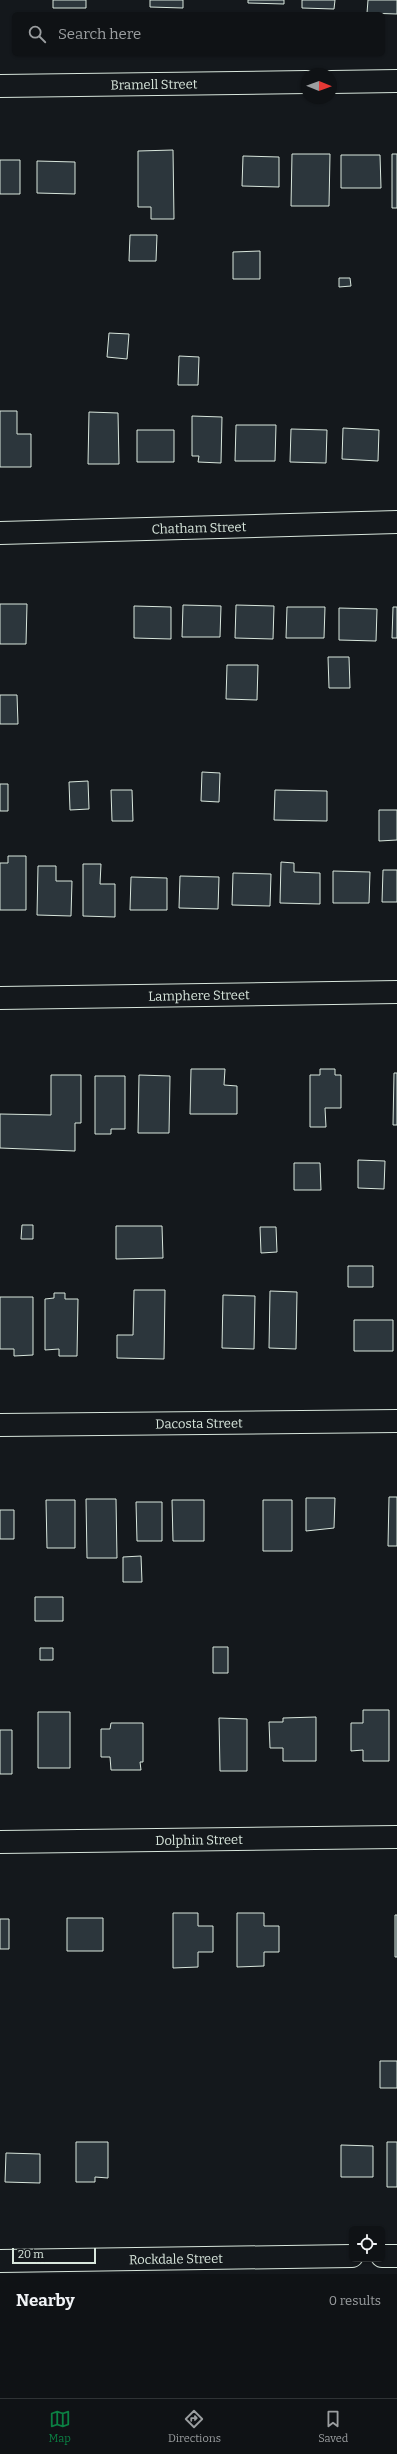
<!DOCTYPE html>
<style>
body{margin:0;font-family:Bitter,serif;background:#1d2022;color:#f1f3f6}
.controls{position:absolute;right:12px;bottom:12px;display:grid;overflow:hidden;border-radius:6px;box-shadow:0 1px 3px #0004}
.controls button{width:36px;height:36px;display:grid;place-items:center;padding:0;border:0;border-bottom:1px solid #2f3234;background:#0f1215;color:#f1f3f6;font:20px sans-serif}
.compass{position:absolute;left:301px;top:68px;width:36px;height:36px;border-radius:50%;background:#0f1215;box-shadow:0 1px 3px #0004;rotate:91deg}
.scale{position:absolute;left:12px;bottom:10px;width:84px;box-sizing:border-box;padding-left:4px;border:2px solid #d8e6dc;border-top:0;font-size:11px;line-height:14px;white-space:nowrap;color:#d8e6dc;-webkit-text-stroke:3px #14181c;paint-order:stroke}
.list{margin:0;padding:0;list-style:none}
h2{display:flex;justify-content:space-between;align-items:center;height:52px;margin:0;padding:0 16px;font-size:17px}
h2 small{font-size:13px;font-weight:400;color:#9b9ea0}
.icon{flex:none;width:22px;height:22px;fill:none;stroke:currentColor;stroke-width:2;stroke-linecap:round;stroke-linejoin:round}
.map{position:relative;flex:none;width:397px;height:2274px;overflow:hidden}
.search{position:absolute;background:#0f1215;box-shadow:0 1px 3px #0004;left:12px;right:12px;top:12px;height:44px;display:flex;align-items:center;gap:10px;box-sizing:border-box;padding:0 14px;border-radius:6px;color:#9b9ea0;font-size:15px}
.sheet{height:124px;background:#0f1215}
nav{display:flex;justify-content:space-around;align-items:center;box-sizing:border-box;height:56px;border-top:1px solid #2f3234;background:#0f1215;font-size:11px;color:#9b9ea0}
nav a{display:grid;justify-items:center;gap:2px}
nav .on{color:#0b8043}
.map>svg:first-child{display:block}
</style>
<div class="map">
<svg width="397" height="2274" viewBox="0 0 397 2274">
<rect width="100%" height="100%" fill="#14181c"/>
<!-- building -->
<path fill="#2c363c" stroke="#d8e6dc" d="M 53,0 L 86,0 L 86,8 L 53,8 Z
M 150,0 L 183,0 L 183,8 L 150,7 Z
M 248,0 L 284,0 L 284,4 L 248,3 Z
M 302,0 L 335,0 L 334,9 L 302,8 Z
M 368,0 L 397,0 L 397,14 L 367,13 Z
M 173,150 L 174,219 L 151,219 L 151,207 L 138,207 L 138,151 Z
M 292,154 L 330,154 L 329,206 L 291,206 Z
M 392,154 L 397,154 L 397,208 L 392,208 Z
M 341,155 L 380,155 L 381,188 L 341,188 Z
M 243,156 L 279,157 L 279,187 L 242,186 Z
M 0,160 L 20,160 L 20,194 L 0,194 Z
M 37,161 L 75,162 L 75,194 L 37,193 Z
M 130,235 L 157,235 L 156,261 L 129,261 Z
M 260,251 L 260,279 L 233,279 L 233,252 Z
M 339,278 L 350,278 L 351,286 L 339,287 Z
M 109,333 L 129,334 L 127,359 L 107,357 Z
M 179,356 L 199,357 L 198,385 L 178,385 Z
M 0,411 L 17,411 L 17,434 L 31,434 L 31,467 L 0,467 Z
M 89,412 L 118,413 L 119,464 L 88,464 Z
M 192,416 L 222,417 L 221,463 L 198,462 L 199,456 L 192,456 Z
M 236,425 L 276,425 L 275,461 L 235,461 Z
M 343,428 L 379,430 L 378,461 L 342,459 Z
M 291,429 L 327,430 L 326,463 L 290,462 Z
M 137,430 L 174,430 L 174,462 L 137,462 Z
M 0,604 L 27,604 L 26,644 L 0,644 Z
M 183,605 L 221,606 L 220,637 L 182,637 Z
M 236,605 L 274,606 L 273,639 L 235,638 Z
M 134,606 L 171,607 L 171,639 L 134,638 Z
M 287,607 L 325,607 L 324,638 L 286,638 Z
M 393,607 L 397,607 L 397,638 L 392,638 Z
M 339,608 L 377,609 L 376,641 L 339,640 Z
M 328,657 L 349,657 L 350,688 L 329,688 Z
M 227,665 L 258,665 L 257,700 L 226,699 Z
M 0,695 L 17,695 L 18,724 L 0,724 Z
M 202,772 L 220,773 L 219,802 L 201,801 Z
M 88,781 L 89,809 L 70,810 L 69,782 Z
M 0,784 L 8,784 L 8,811 L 0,811 Z
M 111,790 L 132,790 L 133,821 L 112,821 Z
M 275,790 L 327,791 L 327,821 L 274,820 Z
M 379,810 L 397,810 L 397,840 L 379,841 Z
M 8,856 L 26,856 L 26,910 L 0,910 L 0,863 L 8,863 Z
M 281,862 L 294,863 L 294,872 L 320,873 L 320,904 L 280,903 Z
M 83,864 L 101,864 L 100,884 L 115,884 L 115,917 L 83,916 Z
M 38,866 L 56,866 L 56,881 L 72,881 L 71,916 L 37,915 Z
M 383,870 L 397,870 L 397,902 L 382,902 Z
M 333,871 L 370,872 L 369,903 L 333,903 Z
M 233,873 L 271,874 L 270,906 L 232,905 Z
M 180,876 L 219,877 L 218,909 L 179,908 Z
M 131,877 L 167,878 L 167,910 L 130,910 Z
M 191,1069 L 225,1069 L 224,1085 L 237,1086 L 237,1114 L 190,1114 Z
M 320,1069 L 335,1069 L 335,1075 L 341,1075 L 341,1108 L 325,1108 L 326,1127 L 310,1127 L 310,1075 L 320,1075 Z
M 394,1073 L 397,1073 L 397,1125 L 393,1125 Z
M 51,1075 L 81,1075 L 81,1123 L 75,1123 L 75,1151 L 0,1148 L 0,1114 L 51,1115 Z
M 139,1075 L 170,1076 L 169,1133 L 138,1133 Z
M 95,1076 L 125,1076 L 125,1129 L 111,1129 L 111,1134 L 95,1134 Z
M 358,1160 L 385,1161 L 384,1189 L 358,1188 Z
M 294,1163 L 320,1163 L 321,1190 L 294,1190 Z
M 22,1225 L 33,1225 L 33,1239 L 21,1239 Z
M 116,1226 L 162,1226 L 163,1258 L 116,1259 Z
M 260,1227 L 276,1227 L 277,1252 L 261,1253 Z
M 348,1266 L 373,1266 L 373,1287 L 348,1287 Z
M 134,1290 L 165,1290 L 164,1359 L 117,1358 L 117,1335 L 133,1335 Z
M 270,1291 L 297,1292 L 296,1349 L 269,1348 Z
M 54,1293 L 65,1293 L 65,1299 L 78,1299 L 77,1356 L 59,1356 L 59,1349 L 45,1350 L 45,1299 L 54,1298 Z
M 223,1295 L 255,1296 L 254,1349 L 222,1348 Z
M 0,1297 L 33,1297 L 33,1355 L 14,1356 L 14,1349 L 0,1349 Z
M 354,1320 L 393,1320 L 393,1351 L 354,1351 Z
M 389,1497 L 397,1497 L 397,1546 L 388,1546 Z
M 306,1498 L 335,1498 L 334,1528 L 306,1531 Z
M 86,1499 L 116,1499 L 117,1558 L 87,1558 Z
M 46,1500 L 75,1500 L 75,1548 L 47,1548 Z
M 172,1500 L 204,1500 L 204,1541 L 173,1541 Z
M 263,1500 L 292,1500 L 292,1551 L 263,1551 Z
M 136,1502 L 162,1502 L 162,1541 L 137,1541 Z
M 0,1510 L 14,1510 L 14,1539 L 0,1539 Z
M 141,1556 L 142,1582 L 123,1582 L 123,1557 Z
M 35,1597 L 63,1597 L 63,1621 L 35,1621 Z
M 213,1647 L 228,1647 L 228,1673 L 213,1673 Z
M 40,1648 L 53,1648 L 53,1660 L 40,1660 Z
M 363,1710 L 389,1710 L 389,1761 L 363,1761 L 363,1750 L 351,1751 L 351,1723 L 363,1723 Z
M 38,1712 L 70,1712 L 70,1768 L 38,1768 Z
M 316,1717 L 316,1761 L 283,1761 L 283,1748 L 270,1748 L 269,1722 L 283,1722 L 283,1718 Z
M 219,1718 L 247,1719 L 247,1771 L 220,1771 Z
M 111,1723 L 143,1723 L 143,1762 L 140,1762 L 141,1770 L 111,1770 L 110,1757 L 101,1757 L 101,1729 L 110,1729 Z
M 0,1730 L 12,1730 L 12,1774 L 0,1774 Z
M 173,1913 L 198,1913 L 198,1926 L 213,1926 L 213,1952 L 198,1952 L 198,1967 L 173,1968 Z
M 237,1913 L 264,1913 L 264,1926 L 279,1926 L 279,1952 L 264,1952 L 264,1966 L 237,1967 Z
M 395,1915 L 397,1915 L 397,1957 L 395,1957 Z
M 67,1918 L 103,1918 L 103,1951 L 67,1951 Z
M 0,1919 L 9,1919 L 9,1949 L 0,1949 Z
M 380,2061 L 397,2061 L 397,2088 L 380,2088 Z
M 76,2142 L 108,2142 L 108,2178 L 95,2177 L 95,2182 L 76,2182 Z
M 387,2142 L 397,2142 L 397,2187 L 387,2187 Z
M 341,2145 L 373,2146 L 373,2177 L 341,2177 Z
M 6,2153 L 40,2154 L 40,2183 L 5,2182 Z"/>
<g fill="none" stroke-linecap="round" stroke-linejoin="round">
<!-- street casing -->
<g stroke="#d8e6dc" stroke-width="24">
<g id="street">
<path d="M 331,82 L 397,81"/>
<path id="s1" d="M 0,86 L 307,82"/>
<path id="s2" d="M 0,533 L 397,522"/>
<path id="s3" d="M 0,998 L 397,992"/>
<path id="s4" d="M 0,1425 L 397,1421"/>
<path id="s5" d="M 0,1842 L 397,1837"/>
<path d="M 382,2256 L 397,2256"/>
<path id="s6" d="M 0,2261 L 352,2256"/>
</g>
</g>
<!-- street -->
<use href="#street" stroke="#14181c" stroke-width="22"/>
</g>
<g text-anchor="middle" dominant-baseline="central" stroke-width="3" stroke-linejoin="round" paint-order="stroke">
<!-- street labels -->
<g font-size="13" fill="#d8e6dc" stroke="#14181c">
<text stroke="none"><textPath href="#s1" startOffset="154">Bramell Street</textPath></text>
<text stroke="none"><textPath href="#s2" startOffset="199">Chatham Street</textPath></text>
<text stroke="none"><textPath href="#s3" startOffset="199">Lamphere Street</textPath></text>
<text stroke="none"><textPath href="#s4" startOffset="199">Dacosta Street</textPath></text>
<text stroke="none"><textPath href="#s5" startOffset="199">Dolphin Street</textPath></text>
<text stroke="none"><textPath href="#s6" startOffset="176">Rockdale Street</textPath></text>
</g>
</g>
</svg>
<div class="controls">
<button><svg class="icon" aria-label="locate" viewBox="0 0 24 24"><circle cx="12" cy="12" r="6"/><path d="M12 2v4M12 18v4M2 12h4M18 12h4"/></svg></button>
</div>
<svg class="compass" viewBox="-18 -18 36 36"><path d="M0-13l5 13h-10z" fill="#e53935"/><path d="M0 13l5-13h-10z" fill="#9b9ea0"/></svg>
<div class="scale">20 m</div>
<div class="search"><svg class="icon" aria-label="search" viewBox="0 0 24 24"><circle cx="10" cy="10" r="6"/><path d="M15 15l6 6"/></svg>Search here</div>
</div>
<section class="sheet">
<h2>Nearby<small>0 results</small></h2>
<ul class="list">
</ul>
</section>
<nav>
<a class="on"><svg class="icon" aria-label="map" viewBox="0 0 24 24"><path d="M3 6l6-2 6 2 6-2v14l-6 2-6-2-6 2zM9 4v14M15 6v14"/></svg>Map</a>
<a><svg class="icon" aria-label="directions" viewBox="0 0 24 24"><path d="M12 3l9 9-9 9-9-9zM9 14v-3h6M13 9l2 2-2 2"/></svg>Directions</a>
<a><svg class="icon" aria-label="saved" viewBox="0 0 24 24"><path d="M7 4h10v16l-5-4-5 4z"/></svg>Saved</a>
</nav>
